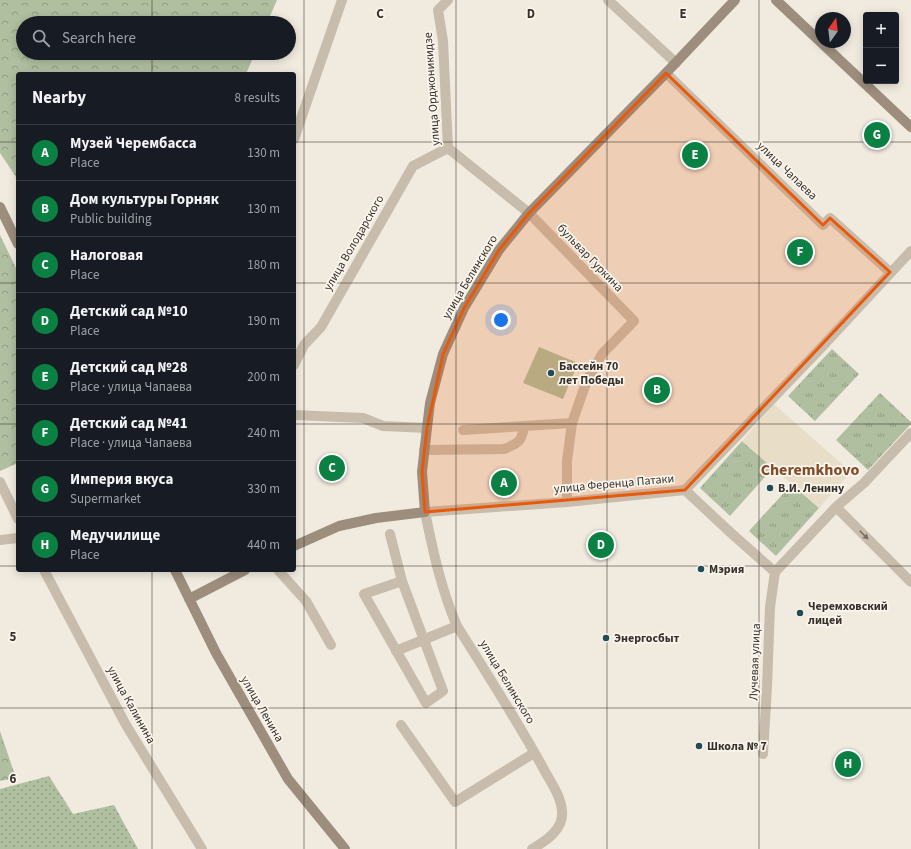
<!DOCTYPE html>
<meta charset="utf-8">
<style>
body{margin:0;font-family:"Source Sans 3",sans-serif;background:#20242c;color:#f1f3f6}
.controls{position:absolute;right:12px;top:12px;display:grid;overflow:hidden;border-radius:4px;box-shadow:0 2px 10px #0003}
.controls button{width:36px;height:36px;display:grid;place-items:center;padding:0;border:0;border-bottom:1px solid #363941;background:#171b24;color:#f1f3f6;font:20px sans-serif}
.compass{position:absolute;left:815px;top:12px;width:36px;height:36px;border-radius:50%;background:#171b24;box-shadow:0 2px 10px #0003;rotate:14deg}
.you{position:absolute;left:501px;top:320px;width:14px;height:14px;margin:-10px;border:3px solid #fff;border-radius:50%;background:#1a73e8;box-shadow:0 0 0 6px #1a73e833}
.badge{display:grid;place-items:center;width:26px;height:26px;border-radius:50%;background:#0b8043;color:#fff;font-size:13px;font-weight:700}
.pin{position:absolute;translate:-50% -50%;border:2px solid #fff;box-shadow:0 1px 4px #0006}
.list{margin:0;padding:0;list-style:none}
h2{display:flex;justify-content:space-between;align-items:center;height:52px;margin:0;padding:0 16px;font-size:17px}
h2 small{font-size:13px;font-weight:400;color:#9ea1a6}
.list li{display:grid;grid-template-columns:26px 1fr auto;gap:12px;align-items:center;box-sizing:border-box;height:56px;padding:0 16px;border-top:1px solid #363941}
.list b{display:block;font-size:15px;white-space:nowrap}
.list p{margin:0;font-size:13px;white-space:nowrap;color:#9ea1a6}
.list em{font-size:13px;font-style:normal;color:#9ea1a6}
.icon{flex:none;width:22px;height:22px;fill:none;stroke:currentColor;stroke-width:2;stroke-linecap:round;stroke-linejoin:round}
.map{position:relative;flex:none;width:911px;height:849px;overflow:hidden}
.search{position:absolute;background:#171b24;box-shadow:0 2px 10px #0003;left:16px;top:16px;width:280px;height:44px;display:flex;align-items:center;gap:10px;box-sizing:border-box;padding:0 14px;border-radius:22px;color:#9ea1a6;font-size:15px}
.panel{position:absolute;background:#171b24;box-shadow:0 2px 10px #0003;left:16px;top:72px;width:280px;height:500px;border-radius:4px}
.map>svg:first-child{display:block}
</style>
<div class="map">
<svg width="911" height="849" viewBox="0 0 911 849">
<defs>
<pattern id="grass-tufts" width="24" height="20" patternUnits="userSpaceOnUse"><rect width="24" height="20" fill="#b0bfa0"/><path d="M3 7l-1-3M5 7V3M7 7l1-3M15 17l-1-3M17 17v-4M19 17l1-3" fill="none" stroke="#909c83"/></pattern>
<pattern id="forest-crowns" width="20" height="18" patternUnits="userSpaceOnUse"><rect width="20" height="18" fill="#b0bfa0"/><path d="M2 6a3 3 0 1 1 6 0M12 15a3 3 0 1 1 6 0" fill="none" stroke="#909c83"/></pattern>
<pattern id="garden-dots" width="8" height="8" patternUnits="userSpaceOnUse"><rect width="8" height="8" fill="#b0bfa0"/><path d="M2 2h.1M6 6h.1" fill="none" stroke="#909c83" stroke-width="1.8" stroke-linecap="round"/></pattern>
</defs>
<rect width="100%" height="100%" fill="#f1ebdf"/>
<!-- grass -->
<path fill="url(#grass-tufts)" d="M 832,349 L 859,374 L 815,421 L 788,396 Z
M 880,393 L 911,422 L 911,424 L 868,470 L 836,440 Z
M 742,441 L 773,468 L 730,516 L 700,488 Z
M 792,484 L 819,508 L 776,556 L 749,531 Z"/>
<!-- forest -->
<path fill="url(#forest-crowns)" d="M 0,0 L 277,0 L 267,23 L 23,23 L 23,53 L 255,53 L 246,74 L 18,74 L 18,180 L 0,153 Z
M 0,235 L 18,272 L 18,463 L 0,471 Z
M 0,731 L 16,778 L 0,781 Z"/>
<!-- garden -->
<path fill="url(#garden-dots)" d="M 49,776 L 73,814 L 114,805 L 138,849 L 0,849 L 0,789 Z"/>
<!-- pitch -->
<path fill="#b0bfa0" d="M 539,347 L 578,363 L 563,399 L 523,383 Z"/>
<!-- plaza -->
<path fill="#e8dec8" d="M 774,404 L 851,472 L 819,508 L 742,441 Z"/>
<g fill="none" stroke-linecap="round" stroke-linejoin="round">
<!-- minor -->
<path stroke="#c8bdac" stroke-width="10" d="M 448,0 L 438,10 L 443,41 L 448,148 L 529,213 L 634,321 L 602,354 L 587,380 L 572,423 L 567,461 L 567,502
M 608,0 L 676,63
M 666,73 L 823,225 L 830,218 L 890,272
M 294,139 L 342,0
M 294,365 L 304,345 L 321,327 L 413,166 L 448,148
M 294,415 L 363,418 L 383,426 L 427,428
M 463,430 L 572,423
M 424,450 L 504,449 C 519,443 522,441 524,426
M 0,482 L 18,519
M 685,490 L 731,533 L 775,572
M 836,507 L 911,582
M 390,534 L 402,581 L 443,691 L 426,703 L 364,594 L 402,581
M 0,540 L 18,538
M 44,570 L 126,725 L 202,849
M 278,570 L 306,601 L 331,645
M 775,572 L 836,507 L 864,483 L 911,433
M 396,651 L 457,626
M 401,725 L 455,802 L 534,753
M 763,754 L 767,687 L 770,607 L 775,572
M 532,849 C 546,841 564,829 562,811 C 561,795 549,780 542,766 C 516,719 486,672 457,626 C 441,589 433,551 425,512 L 567,502 L 685,490 L 820,349 L 911,251"/>
<!-- secondary -->
<path stroke="#9c8d7d" stroke-width="10" d="M 776,0 L 911,127
M 0,207 L 18,244
M 294,546 L 339,526 L 376,518 L 425,512 L 422,472 L 427,428 L 430,403 L 443,354 L 464,308 L 499,250 L 529,213 L 666,73 L 735,0
M 175,570 L 216,653 L 288,779 L 345,849
M 189,599 L 245,570"/>
</g>
<!-- one-way arrows -->
<defs><path id="oneway-solid" d="M-6-.8H1V-3.2L6.5 0L1 3.2V.8H-6Z"/></defs>
<use fill="#786f64" href="#oneway-solid" transform="translate(864 535) rotate(45)"/>
<!-- marked area -->
<path fill="#e8590c" fill-opacity="0.2" stroke="#e8590c" stroke-width="3" stroke-linejoin="round" d="M 666,73 L 823,225 L 830,218 L 890,272 L 685,490 L 425,512 L 422,472 L 427,428 L 443,354 L 464,308 L 499,250 L 529,213 Z"/>
<!-- grid -->
<path fill="none" stroke="#37302a" stroke-width="1" stroke-opacity="0.55" d="M 152,0 L 152,23M 304,0 L 304,849M 456,0 L 456,849M 607,0 L 607,849M 759,0 L 759,849M 152,53 L 152,74M 0,142 L 18,142M 294,142 L 911,142M 0,283 L 18,283M 294,283 L 911,283M 0,424 L 18,424M 294,424 L 911,424M 0,566 L 18,566M 294,566 L 911,566M 152,570 L 152,849M 0,708 L 911,708"/>
<!-- markers -->
<g fill="#234b56" stroke="#f9f5ec" stroke-width="1.5">
<circle cx="551" cy="373" r="4"/>
<circle cx="770" cy="488" r="4"/>
<circle cx="701" cy="569" r="4"/>
<circle cx="800" cy="613" r="4"/>
<circle cx="606" cy="638" r="4"/>
<circle cx="699" cy="746" r="4"/>
</g>
<g text-anchor="middle" dominant-baseline="central" stroke-width="3.5" stroke-linejoin="round" paint-order="stroke">
<!-- street labels -->
<g font-size="12" fill="#37302a" stroke="#f9f5ec">
<text transform="translate(432 89) rotate(-94)">улица Орджоникидзе</text>
<text transform="translate(787 171) rotate(44)">улица Чапаева</text>
<text transform="translate(354 243) rotate(-60)">улица Володарского</text>
<text transform="translate(590 258) rotate(46)">бульвар Гуркина</text>
<text transform="translate(470 277) rotate(-59)">улица Белинского</text>
<text transform="translate(614 484) rotate(-5)">улица Ференца Патаки</text>
<text transform="translate(755 662) rotate(-88)">Лучевая улица</text>
<text transform="translate(507 682) rotate(59)">улица Белинского</text>
<text transform="translate(131 705) rotate(61)">улица Калинина</text>
<text transform="translate(262 709) rotate(60)">улица Ленина</text>
</g>
<!-- poi labels -->
<g font-size="12" font-weight="bold" fill="#37302a" stroke="#f9f5ec" text-anchor="start">
<text x="559" y="366">Бассейн 70<tspan x="559" dy="14">лет Победы</tspan></text>
<text x="778" y="488">В.И. Ленину</text>
<text x="709" y="569">Мэрия</text>
<text x="808" y="606">Черемховский<tspan x="808" dy="14">лицей</tspan></text>
<text x="614" y="638">Энергосбыт</text>
<text x="707" y="746">Школа № 7</text>
</g>
<!-- district labels -->
<g font-size="16" font-weight="bold" fill="#804b2a" stroke="#f9f5ec">
<text x="810" y="470">Cheremkhovo</text>
</g>
</g>
<g font-size="13" text-anchor="middle" font-weight="bold" fill="#37302a" stroke="#f9f5ec" stroke-width="3.5" stroke-linejoin="round" paint-order="stroke">
<text x="380" y="18">C</text>
<text x="531" y="18">D</text>
<text x="683" y="18">E</text>
<text x="13" y="641">5</text>
<text x="13" y="783">6</text>
</g>
</svg>
<div class="controls">
<button>+</button>
<button>−</button>
</div>
<svg class="compass" viewBox="-18 -18 36 36"><path d="M0-13l5 13h-10z" fill="#e53935"/><path d="M0 13l5-13h-10z" fill="#9ea1a6"/></svg>
<div class="you"></div>
<div class="pin badge" style="left:504px;top:483px">A</div>
<div class="pin badge" style="left:657px;top:390px">B</div>
<div class="pin badge" style="left:332px;top:468px">C</div>
<div class="pin badge" style="left:601px;top:545px">D</div>
<div class="pin badge" style="left:695px;top:155px">E</div>
<div class="pin badge" style="left:800px;top:252px">F</div>
<div class="pin badge" style="left:877px;top:135px">G</div>
<div class="pin badge" style="left:848px;top:764px">H</div>
<div class="search"><svg class="icon" aria-label="search" viewBox="0 0 24 24"><circle cx="10" cy="10" r="6"/><path d="M15 15l6 6"/></svg>Search here</div>
<section class="panel">
<h2>Nearby<small>8 results</small></h2>
<ul class="list">
<li><span class="badge">A</span><div><b>Музей Черембасса</b><p>Place</p></div><em>130 m</em></li>
<li><span class="badge">B</span><div><b>Дом культуры Горняк</b><p>Public building</p></div><em>130 m</em></li>
<li><span class="badge">C</span><div><b>Налоговая</b><p>Place</p></div><em>180 m</em></li>
<li><span class="badge">D</span><div><b>Детский сад №10</b><p>Place</p></div><em>190 m</em></li>
<li><span class="badge">E</span><div><b>Детский сад №28</b><p>Place · улица Чапаева</p></div><em>200 m</em></li>
<li><span class="badge">F</span><div><b>Детский сад №41</b><p>Place · улица Чапаева</p></div><em>240 m</em></li>
<li><span class="badge">G</span><div><b>Империя вкуса</b><p>Supermarket</p></div><em>330 m</em></li>
<li><span class="badge">H</span><div><b>Медучилище</b><p>Place</p></div><em>440 m</em></li>
</ul>
</section>
</div>
